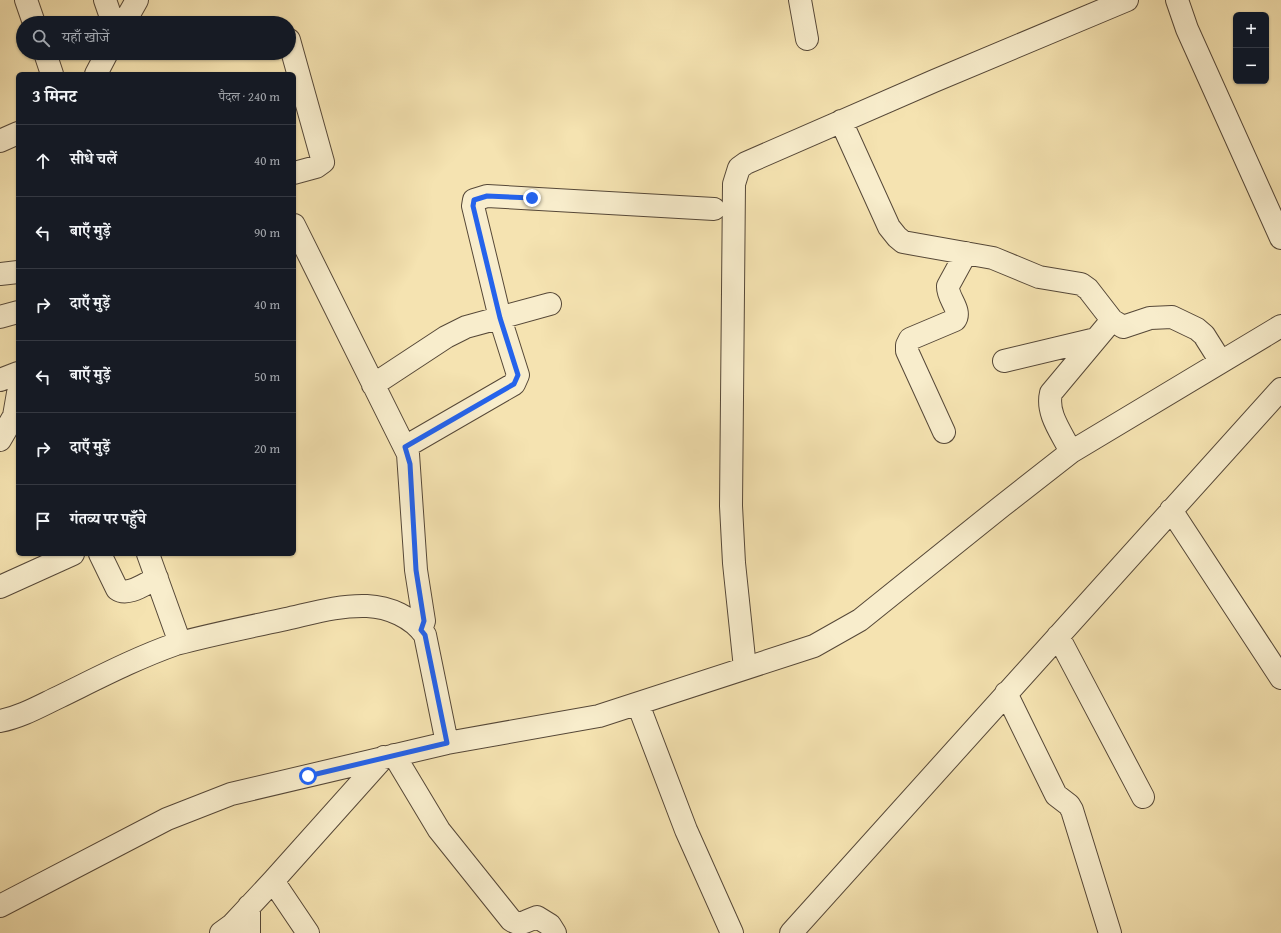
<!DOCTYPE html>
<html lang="hi">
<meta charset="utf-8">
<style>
body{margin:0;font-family:"Gentium Book Plus","Noto Serif Devanagari",serif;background:#242831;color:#f1f3f6}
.controls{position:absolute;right:12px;top:12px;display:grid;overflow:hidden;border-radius:6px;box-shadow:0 1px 3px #0004}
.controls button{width:36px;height:36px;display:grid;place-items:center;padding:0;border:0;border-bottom:1px solid #363941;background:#171b24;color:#f1f3f6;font:20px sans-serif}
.stop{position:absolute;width:12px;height:12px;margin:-9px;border:3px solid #2563eb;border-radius:50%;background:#fff}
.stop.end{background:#2563eb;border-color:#fff;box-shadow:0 1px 4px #0008}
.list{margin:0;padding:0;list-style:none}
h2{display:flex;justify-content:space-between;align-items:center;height:52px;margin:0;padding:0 16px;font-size:17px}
h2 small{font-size:13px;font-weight:400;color:#9ea1a6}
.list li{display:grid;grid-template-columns:26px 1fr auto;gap:12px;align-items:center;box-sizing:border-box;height:72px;padding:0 16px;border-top:1px solid #363941}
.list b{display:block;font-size:15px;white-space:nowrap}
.list em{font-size:13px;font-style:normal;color:#9ea1a6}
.icon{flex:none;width:22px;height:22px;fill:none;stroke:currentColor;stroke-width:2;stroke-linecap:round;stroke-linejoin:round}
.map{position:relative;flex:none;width:1281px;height:933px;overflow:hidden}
.search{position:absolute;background:#171b24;box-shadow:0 1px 3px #0004;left:16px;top:16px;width:280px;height:44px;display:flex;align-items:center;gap:10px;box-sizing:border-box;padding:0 14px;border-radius:22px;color:#9ea1a6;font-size:15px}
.panel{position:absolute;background:#171b24;box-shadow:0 1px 3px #0004;left:16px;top:72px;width:280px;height:484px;border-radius:6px}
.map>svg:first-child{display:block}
</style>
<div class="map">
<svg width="1281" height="933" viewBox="0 0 1281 933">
<rect width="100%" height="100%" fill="#f5e3b1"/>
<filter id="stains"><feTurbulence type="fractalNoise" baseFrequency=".005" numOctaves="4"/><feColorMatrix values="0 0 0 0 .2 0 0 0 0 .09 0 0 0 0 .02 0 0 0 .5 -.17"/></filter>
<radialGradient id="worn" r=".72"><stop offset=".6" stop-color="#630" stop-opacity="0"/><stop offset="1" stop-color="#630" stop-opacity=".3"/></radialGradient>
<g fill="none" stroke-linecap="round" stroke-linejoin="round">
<!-- minor casing -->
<g stroke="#564838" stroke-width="24">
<path id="minor" d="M 26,0 L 34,23
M 105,0 L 113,23
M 800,0 L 807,39
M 1177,0 L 1187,29 L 1281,238
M 124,23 L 137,0
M 289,40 L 323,162 L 316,167 L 294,173
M 45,53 L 52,74
M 96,74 L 107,53
M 841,121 L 889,227 L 897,237 L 903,242 L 993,258 L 1039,277 L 1081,284 L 1088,289 L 1112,320 L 1123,327 L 1150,318 L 1172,317 L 1197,329 L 1204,335 L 1221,362
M 0,141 L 18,133
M 294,225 L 408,454 L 416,570 L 424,621 L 421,630
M 0,274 L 18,272
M 0,317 L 18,312
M 1004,361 L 1096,339
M 0,380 L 18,373
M 373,385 L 446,337 L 466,327 L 550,304
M 944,432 L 907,351 L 907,345 L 910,339 L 955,320 C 962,310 947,298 948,286 L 966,253
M 0,440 L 14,416 L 18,393
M 405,447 L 514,384 L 518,375 L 500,318 L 473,206 L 474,200 L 487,196 L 714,209
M 1071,452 C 1062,433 1046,414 1051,393 L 1112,320
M 1171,510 L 1281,678
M 100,554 L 117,589 C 128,597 146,583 157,578
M 148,554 L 180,643
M 0,587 L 73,554
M 1058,636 L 1143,797
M 745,668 L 734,563 L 731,506 L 734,184 L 739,168 L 746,163 L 934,81 L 1127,0
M 1006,693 L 1056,795 L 1069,805 L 1072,810 L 1110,933
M 638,704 L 686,830 L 732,933
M 0,721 C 21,717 40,706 59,697 C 98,678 136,658 176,644 C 213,634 249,627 286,619 C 313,613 339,605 367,606 C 389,607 412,617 425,635 L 447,743
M 394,755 L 439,830 L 511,920 C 521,927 527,920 537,917 L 550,925 L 555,933
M 273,881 L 308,933
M 0,906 L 167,819 L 231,794 L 447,743 L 599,716 L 814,646 L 860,620 L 1002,506 L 1071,452 L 1281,326
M 249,906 L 249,933
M 221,933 L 232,925 L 273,881 L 384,757
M 791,933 L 1281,389"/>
</g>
<!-- minor -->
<use href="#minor" stroke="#f8edcc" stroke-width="22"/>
</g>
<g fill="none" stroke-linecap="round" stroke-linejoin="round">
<!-- route -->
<path stroke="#2563eb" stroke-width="5" d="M 308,776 L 447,743 L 425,635 L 421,630 L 424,621 L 416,570 L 410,464 L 405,447 L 514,384 L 518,375 L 500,318 L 473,206 L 474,200 L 487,196 L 532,198"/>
</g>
<rect width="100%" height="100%" filter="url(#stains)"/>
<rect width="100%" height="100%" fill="url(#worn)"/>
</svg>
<div class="controls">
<button>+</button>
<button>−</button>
</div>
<div class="stop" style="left:308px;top:776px"></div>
<div class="stop end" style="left:532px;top:198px"></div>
<div class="search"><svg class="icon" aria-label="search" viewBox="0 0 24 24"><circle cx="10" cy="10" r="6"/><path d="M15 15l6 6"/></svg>यहाँ खोजें</div>
<section class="panel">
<h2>3 मिनट<small>पैदल · 240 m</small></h2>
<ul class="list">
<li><svg class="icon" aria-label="ahead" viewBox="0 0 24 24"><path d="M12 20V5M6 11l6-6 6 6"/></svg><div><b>सीधे चलें</b></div><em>40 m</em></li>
<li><svg class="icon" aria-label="left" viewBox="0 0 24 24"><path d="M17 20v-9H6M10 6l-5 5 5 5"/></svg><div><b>बाएँ मुड़ें</b></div><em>90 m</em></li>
<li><svg class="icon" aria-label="right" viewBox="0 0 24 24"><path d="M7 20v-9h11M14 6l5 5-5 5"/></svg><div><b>दाएँ मुड़ें</b></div><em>40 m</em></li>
<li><svg class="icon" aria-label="left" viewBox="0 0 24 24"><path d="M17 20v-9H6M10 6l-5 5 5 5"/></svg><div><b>बाएँ मुड़ें</b></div><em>50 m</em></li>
<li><svg class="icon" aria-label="right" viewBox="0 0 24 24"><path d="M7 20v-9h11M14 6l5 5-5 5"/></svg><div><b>दाएँ मुड़ें</b></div><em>20 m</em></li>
<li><svg class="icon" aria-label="arrive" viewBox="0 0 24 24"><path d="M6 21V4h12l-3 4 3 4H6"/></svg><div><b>गंतव्य पर पहुँचे</b></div></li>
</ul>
</section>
</div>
